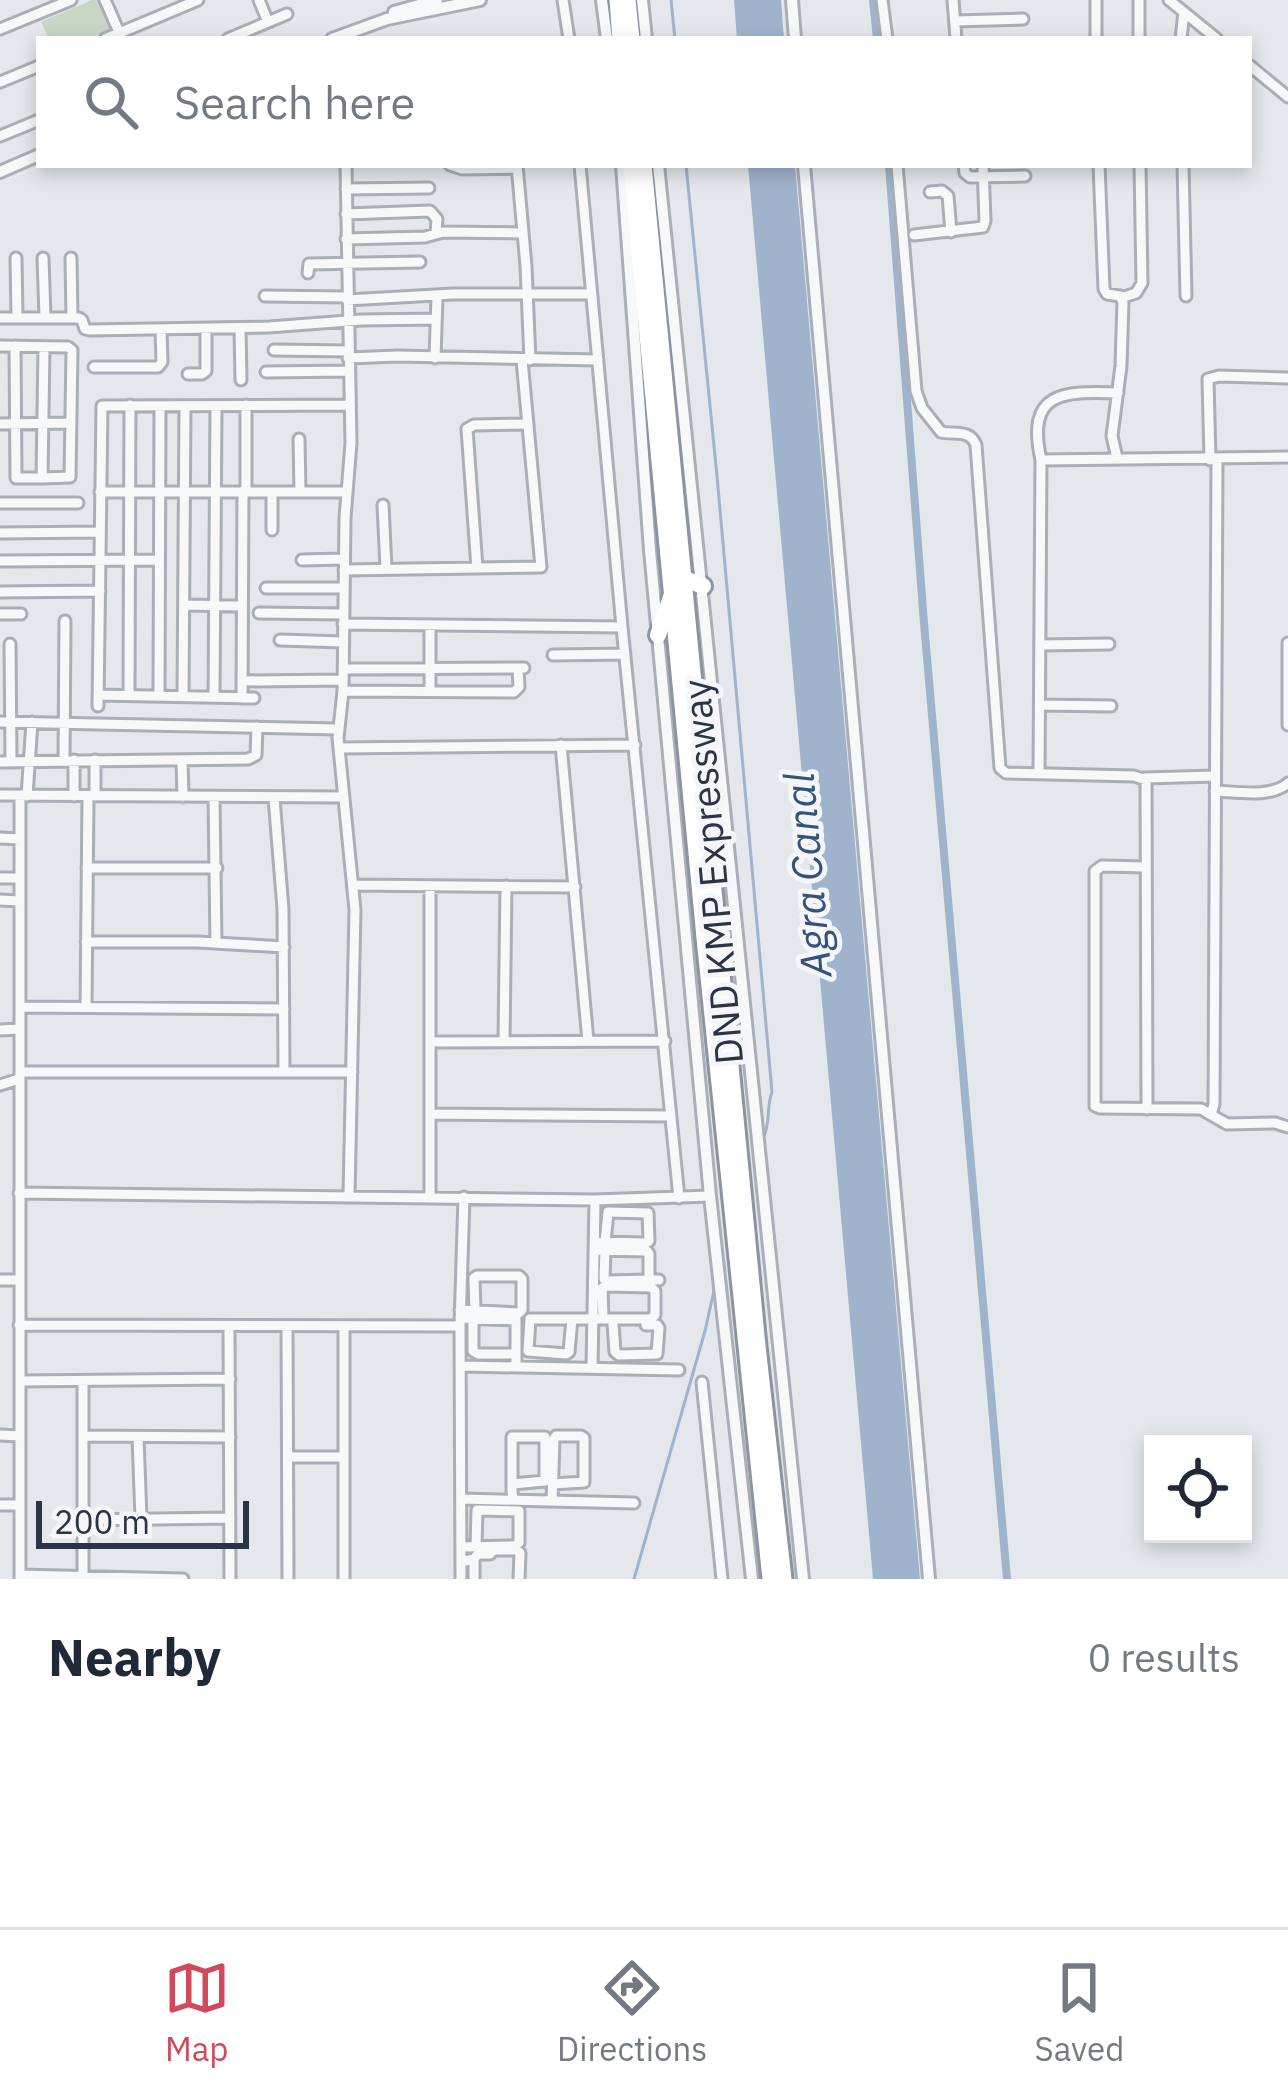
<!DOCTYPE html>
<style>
body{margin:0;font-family:"IBM Plex Sans",sans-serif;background:#f2f2f3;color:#1f2937}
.controls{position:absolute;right:36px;bottom:36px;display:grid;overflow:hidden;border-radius:0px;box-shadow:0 6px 18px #0003}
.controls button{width:108px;height:108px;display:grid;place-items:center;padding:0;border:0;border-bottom:3px solid #e0e1e3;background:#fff;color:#1f2937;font:60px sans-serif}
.scale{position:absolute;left:36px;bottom:30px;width:213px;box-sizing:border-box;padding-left:12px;border:6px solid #2b3445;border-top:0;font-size:33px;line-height:42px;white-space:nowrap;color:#2b3445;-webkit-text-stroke:9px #f4f6f9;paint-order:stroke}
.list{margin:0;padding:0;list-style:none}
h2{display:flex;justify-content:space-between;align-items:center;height:156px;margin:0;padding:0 48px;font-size:51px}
h2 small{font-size:39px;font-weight:400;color:#747a83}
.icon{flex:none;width:66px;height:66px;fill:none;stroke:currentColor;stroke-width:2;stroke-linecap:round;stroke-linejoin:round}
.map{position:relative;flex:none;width:1288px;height:1579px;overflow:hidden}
.search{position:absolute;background:#fff;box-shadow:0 6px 18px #0003;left:36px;right:36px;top:36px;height:132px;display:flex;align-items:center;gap:30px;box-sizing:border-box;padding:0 42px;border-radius:0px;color:#747a83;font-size:45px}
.sheet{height:348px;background:#fff}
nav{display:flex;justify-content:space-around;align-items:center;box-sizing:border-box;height:168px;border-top:3px solid #e0e1e3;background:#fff;font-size:33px;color:#747a83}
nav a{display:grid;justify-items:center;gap:6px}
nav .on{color:#d1495b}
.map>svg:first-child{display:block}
</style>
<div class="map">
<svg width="1288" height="1579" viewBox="0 0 1288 1579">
<rect width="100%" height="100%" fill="#e4e7ec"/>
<!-- green -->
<path fill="#c9d6c5" d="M 92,0 L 99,0 L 111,29 L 88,39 L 49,39 L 41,22 Z"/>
<!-- water -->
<path fill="#9fb4cc" d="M 734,0 L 781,0 L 784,39 L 737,39 Z
M 748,165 L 795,165 L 920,1579 L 873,1579 Z"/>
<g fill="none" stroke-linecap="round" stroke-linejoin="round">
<!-- stream -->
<path stroke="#9fb4cc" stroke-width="3" d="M 671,0 L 675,39
M 686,165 L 717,476 L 772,1092 C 766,1108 771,1123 763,1138
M 634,1579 L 705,1331 L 715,1286"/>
<!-- canal -->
<path stroke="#9fb4cc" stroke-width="8" d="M 873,0 L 877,39
M 889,165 L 924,623 L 1007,1579"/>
<!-- minor casing -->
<g stroke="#a9aeb7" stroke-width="15">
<path id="minor" d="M 105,0 L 122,39
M 259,0 L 268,22
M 563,0 L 569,39
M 882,0 L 887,39
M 953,0 L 956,39
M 1139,0 L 1139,39
M 1169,0 L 1217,39
M 955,21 L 1023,19
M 0,29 L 71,0
M 105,39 L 198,0
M 228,39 L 287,14
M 1096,39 L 1096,0
M 1181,39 L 1184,12
M 1249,65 L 1288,97
M 0,82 L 39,66
M 0,136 L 39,120
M 346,165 L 351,443 L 345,518 L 343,691 L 338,738 L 355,910 L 349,1196
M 450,165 L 462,169 L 517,168
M 517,165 L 526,266 L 530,360
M 580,165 L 622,627 L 679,1198
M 897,165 L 916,391 L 922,408 L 941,432 C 954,435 970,429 976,445 L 1000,768 L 1006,773 L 1134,776 L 1146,780 L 1147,1109
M 964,165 L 965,173 L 970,177 L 1025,176
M 1099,165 L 1104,289 L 1107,294 L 1120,296 L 1123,302 L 1121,366 L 1112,436 L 1117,458
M 1183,165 L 1186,296
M 346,189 L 429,188
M 930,192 L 942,191 L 948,196 L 951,232
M 346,214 L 430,211 L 437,219 L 436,233
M 914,235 L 983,227 L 985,221 L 983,165
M 346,239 L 425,237 L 443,232 L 523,233
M 16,258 L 17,317
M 43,258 L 45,317
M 71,258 L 72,318
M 308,273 L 309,264 L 420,262
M 265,296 L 347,297
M 1121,298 L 1136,293 L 1142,283 L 1140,165
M 347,300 L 453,294 L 591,294
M 0,318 L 79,318 L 82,320 L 85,329 L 90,330 L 269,327 L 361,320 L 436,319
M 240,328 L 241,380
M 0,346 L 68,347 L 72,350 L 70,477 L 42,478
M 15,346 L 16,478 L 42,478 L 44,347
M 274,350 L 348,351
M 348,358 L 397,356 L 598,360
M 435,358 L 437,297
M 94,367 L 158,367 L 162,362 L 161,329
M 266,372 L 348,371
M 188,374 L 202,374 L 206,371 L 206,329
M 246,405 L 246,491
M 0,424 L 71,423
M 299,439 L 300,492
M 1041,460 C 1026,392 1061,391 1118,393
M 1210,460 L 1208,379 L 1219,376 L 1288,378
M 100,492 L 347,492
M 0,503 L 78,503
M 383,505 L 386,568
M 272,530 L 272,492
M 0,533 L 99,532
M 302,560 L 344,559
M 0,561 L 159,560
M 477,568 L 467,429 L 474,425 L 528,424
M 344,570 L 541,567 L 522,360
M 266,588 L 344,588
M 0,592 L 100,591
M 184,605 L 241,606
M 259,613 L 343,614
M 0,614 L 21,614
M 343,624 L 622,627
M 280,640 L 343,642
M 1288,643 L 1288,725
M 10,644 L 11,761
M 1040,645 L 1109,644
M 553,655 L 625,654
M 343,669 L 524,668
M 242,681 L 343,680
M 343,691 L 514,692 L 519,687 L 518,668
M 430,691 L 430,625
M 98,695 L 254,698
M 129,695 L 130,405
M 159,696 L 160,406
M 183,696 L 185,406
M 214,697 L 216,406
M 242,698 L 243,491
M 1040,705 L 1111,706
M 98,706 L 102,406 L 349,405
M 0,722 L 338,729
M 561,745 L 588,1041
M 339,748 L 635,745
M 64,760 L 65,621
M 182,760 L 183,797
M 0,762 L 248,759 L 256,755 L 257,727
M 1039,773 L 1041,460 L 1288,457
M 1144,778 L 1215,776
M 1215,791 C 1238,792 1271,798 1288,783
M 0,795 L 343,797
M 20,796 L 20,1579
M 27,796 L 32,722
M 74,796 L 74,760
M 95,796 L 95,760
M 214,798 L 216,943
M 274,798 L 283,909 L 284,1071
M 0,838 L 20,839
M 1146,867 L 1102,866 L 1095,871 L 1095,1106 L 1100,1108 L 1201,1109 L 1227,1124 L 1275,1123 L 1288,1127
M 87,868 L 217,868
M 0,878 L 19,878
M 353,885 L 575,887
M 0,900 L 19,901
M 86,942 L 198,942 L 284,947
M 20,1007 L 284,1009
M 86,1007 L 88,797
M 0,1030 L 20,1029
M 504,1041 L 506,886
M 431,1042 L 665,1041
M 20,1072 L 352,1072
M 0,1085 L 19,1079
M 430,1114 L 671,1116
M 1211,1114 L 1214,1104 L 1217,460
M 19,1193 L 595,1200 L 710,1196
M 430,1198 L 430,887
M 595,1242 L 646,1243 L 649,1241 L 648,1213 L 608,1212 L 605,1243
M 594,1250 L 647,1251 L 649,1254 L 649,1280 L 659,1280
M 605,1250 L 604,1279 L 607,1281 L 649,1280
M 0,1280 L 19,1280
M 460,1310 L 519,1313 L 522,1310 L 522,1279 L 519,1276 L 477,1276 L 474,1278 L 475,1311
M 460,1318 L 516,1320 L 516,1366
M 473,1318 L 473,1351 L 478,1354 L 516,1354
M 572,1319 L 569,1352 L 566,1354 L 528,1351 L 530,1319 C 571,1319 611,1319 651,1319 L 655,1315 L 655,1291 L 651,1287 L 606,1286 L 602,1288 L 603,1319
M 613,1324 L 615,1352 L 619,1355 L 657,1354 L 659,1328 L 657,1325 L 646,1325
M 19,1325 L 460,1326
M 229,1326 L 230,1579
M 287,1326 L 288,1579
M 461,1366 L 679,1370
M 592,1368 L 595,1200
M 20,1381 L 230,1379
M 702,1382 L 722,1579
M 0,1435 L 19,1436
M 83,1436 L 230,1437
M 138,1437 L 141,1519
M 289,1457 L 344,1457
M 512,1484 L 545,1481 L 545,1437 L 512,1437 L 512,1491 L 513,1500
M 461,1499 L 634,1503
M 552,1501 L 554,1439 L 556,1436 L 581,1436 L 584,1438 L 584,1482 L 552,1484
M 0,1505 L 20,1505
M 83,1520 L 230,1518
M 461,1547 L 514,1546 L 519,1543 L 519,1511 L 477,1510 L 476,1547
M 474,1559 L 474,1579
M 461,1562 L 474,1559 L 478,1554 L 490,1554 L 493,1550 L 517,1550 L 520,1553 L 519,1579
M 20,1575 L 183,1579
M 83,1577 L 83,1381
M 344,1579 L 344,1326
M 461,1579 L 460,1326 L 464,1197"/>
</g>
<!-- tertiary casing -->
<g stroke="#a9aeb7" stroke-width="16">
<path id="tertiary" d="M 602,0 L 607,39
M 642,0 L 646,39
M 792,0 L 795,39
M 394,12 L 437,0
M 332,39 L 387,19 L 480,0
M 622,165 L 650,550 L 710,1196 L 752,1579
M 658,165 L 803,1579
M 804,165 L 929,1579
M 0,172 L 39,155"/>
</g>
<!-- trunk casing -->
<g stroke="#8b94a3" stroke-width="21">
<path id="trunk" d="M 617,0 L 620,39
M 628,0 L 632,39
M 631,165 L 704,938 L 770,1579
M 644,165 L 758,1346 L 784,1579"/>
</g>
<!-- motorway casing -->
<g stroke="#8b94a3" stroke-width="22">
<path id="motorway" d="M 685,579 L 703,586
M 658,635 L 671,597"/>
</g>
<!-- minor -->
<use href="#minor" stroke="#f7f8fa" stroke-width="9"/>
<!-- tertiary -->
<use href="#tertiary" stroke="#f7f8fa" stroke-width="10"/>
<!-- trunk -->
<use href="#trunk" stroke="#fff" stroke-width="15"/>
<!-- motorway -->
<use href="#motorway" stroke="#fff" stroke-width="16"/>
</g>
<g text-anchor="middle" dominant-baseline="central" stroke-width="10" stroke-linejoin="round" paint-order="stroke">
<!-- street labels -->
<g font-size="39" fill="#2b3445" stroke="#f4f6f9">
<text transform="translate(712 872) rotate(-95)">DND KMP Expressway</text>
</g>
<!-- water labels -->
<g font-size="42" font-style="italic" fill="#34527a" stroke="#f4f6f9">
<text transform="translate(807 875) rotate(-95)">Agra Canal</text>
</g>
</g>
</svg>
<div class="controls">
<button><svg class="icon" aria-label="locate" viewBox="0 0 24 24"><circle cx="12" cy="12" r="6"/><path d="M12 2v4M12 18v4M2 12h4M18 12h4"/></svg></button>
</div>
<div class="scale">200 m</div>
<div class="search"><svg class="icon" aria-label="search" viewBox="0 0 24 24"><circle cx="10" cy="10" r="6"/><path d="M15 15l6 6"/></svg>Search here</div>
</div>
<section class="sheet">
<h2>Nearby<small>0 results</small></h2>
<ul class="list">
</ul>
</section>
<nav>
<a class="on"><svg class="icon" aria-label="map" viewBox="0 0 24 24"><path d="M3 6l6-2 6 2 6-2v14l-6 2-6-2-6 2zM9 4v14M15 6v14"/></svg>Map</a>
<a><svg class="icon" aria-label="directions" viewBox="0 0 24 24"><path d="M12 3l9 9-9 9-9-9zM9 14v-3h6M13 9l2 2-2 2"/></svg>Directions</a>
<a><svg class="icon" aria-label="saved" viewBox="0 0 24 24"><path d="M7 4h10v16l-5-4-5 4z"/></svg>Saved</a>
</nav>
